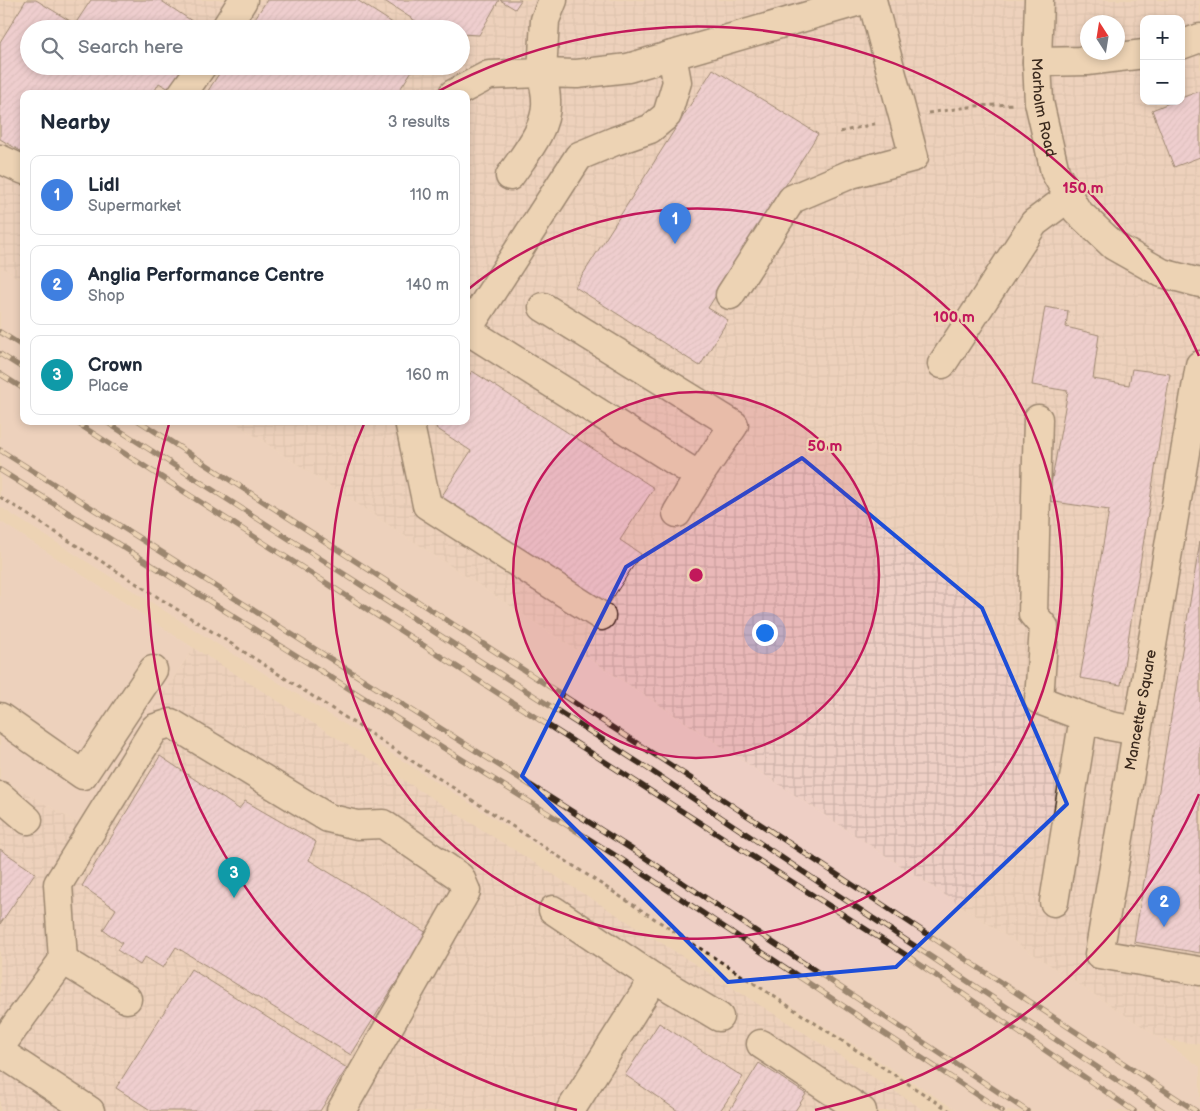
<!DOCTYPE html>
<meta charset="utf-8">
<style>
body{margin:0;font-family:"Balsamiq Sans",sans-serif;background:#f6f6f7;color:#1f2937}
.controls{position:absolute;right:15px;top:15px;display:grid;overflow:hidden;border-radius:10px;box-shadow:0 2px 8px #0003}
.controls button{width:45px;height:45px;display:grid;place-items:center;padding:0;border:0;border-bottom:1px solid #e0e1e3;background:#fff;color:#1f2937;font:25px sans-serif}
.compass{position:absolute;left:1080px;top:15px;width:45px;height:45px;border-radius:50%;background:#fff;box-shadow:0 2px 8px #0003;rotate:348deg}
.you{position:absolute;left:764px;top:632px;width:18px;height:18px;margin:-12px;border:4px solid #fff;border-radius:50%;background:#1a73e8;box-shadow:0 0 0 8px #1a73e833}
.badge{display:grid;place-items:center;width:32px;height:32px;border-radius:50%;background:#d93025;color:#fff;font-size:16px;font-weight:700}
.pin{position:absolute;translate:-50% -41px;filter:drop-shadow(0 1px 2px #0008)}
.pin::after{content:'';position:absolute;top:26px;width:18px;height:15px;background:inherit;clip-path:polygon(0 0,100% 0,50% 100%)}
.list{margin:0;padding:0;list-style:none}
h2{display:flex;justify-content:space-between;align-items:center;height:65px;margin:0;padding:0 20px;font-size:21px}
h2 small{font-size:16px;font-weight:400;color:#747a83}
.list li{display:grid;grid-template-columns:32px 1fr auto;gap:15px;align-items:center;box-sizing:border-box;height:80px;margin:0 10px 10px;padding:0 10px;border:1px solid #e0e1e3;border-radius:10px}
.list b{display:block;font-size:19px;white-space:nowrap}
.list p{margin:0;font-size:16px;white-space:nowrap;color:#747a83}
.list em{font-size:16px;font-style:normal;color:#747a83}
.icon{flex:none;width:28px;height:28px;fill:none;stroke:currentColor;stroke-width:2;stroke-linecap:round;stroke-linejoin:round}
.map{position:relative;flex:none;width:1200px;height:1111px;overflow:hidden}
.search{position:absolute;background:#fff;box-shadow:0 2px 8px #0003;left:20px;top:20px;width:450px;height:55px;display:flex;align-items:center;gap:12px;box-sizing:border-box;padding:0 18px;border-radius:28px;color:#747a83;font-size:19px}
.panel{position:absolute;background:#fff;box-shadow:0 2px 8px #0003;left:20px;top:90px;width:450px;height:335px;border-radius:10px}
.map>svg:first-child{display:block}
</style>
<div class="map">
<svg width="1200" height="1111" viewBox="0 0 1200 1111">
<defs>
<pattern id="industrial-grid" width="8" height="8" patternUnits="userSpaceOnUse" patternTransform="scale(1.25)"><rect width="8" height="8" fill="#eecfc5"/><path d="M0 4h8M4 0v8" fill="none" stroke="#cdb2a9"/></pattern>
<pattern id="building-hatch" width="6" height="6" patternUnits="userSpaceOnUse" patternTransform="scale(1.25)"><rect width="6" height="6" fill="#f0c7ee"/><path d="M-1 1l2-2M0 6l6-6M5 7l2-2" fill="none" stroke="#cfabcc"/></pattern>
</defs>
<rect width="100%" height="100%" fill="#edd3b4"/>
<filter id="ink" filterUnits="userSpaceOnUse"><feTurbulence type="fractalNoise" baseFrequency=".02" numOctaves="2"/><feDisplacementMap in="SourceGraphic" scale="10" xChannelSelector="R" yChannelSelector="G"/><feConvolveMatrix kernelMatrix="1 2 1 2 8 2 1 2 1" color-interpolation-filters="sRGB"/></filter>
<g filter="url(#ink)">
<!-- built -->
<path fill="#eecfc5" d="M 0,266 L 24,282 L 24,421 L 233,421 L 1163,1040 L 1200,1067 L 1200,1111 L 958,1111 L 0,507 Z
M 0,521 L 194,648 L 77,823 L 0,778 Z"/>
<!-- industrial -->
<path fill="url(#industrial-grid)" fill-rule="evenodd" d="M 0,0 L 1200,0 L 1200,1044 L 1163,1040 L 233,421 L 466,421 L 466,94 L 24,94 L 24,282 L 0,266 ZM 1144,19 L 1181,19 L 1181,101 L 1144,101 ZM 1088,22 L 1118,22 L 1118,52 L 1088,52 ZM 29,29 L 461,29 L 461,66 L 29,66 Z
M 194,648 L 847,1060 L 925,1111 L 0,1111 L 0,778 L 77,823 Z"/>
<!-- building -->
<path fill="url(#building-hatch)" stroke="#3b2a1e" d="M 26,0 L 36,0 L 75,24 L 91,0 L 160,0 L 204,29 L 29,29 L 29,66 L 186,66 L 171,90 L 159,83 L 153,94 L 24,94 L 24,153 L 0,139 L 0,42 Z
M 267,0 L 357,0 L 402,29 L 248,29 Z
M 383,0 L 499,0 L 479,35 L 461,34 L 461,29 L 428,29 Z
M 500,0 L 521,0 L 515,9 Z
M 224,66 L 415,66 L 397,94 L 206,94 Z
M 713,69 L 818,134 L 708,308 L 728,320 L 700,366 L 575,287 Z
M 1200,91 L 1200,157 L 1174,167 L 1152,110 L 1174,101 L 1181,101 L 1181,98 Z
M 1045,307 L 1068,311 L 1066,327 L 1099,335 L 1093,379 L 1129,385 L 1132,369 L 1170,374 L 1121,685 L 1080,678 L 1109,510 L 1048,501 L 1068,391 L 1032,385 Z
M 472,371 L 654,488 L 620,540 L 641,554 L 605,610 L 438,502 L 471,451 L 436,428 L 440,421 L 466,421 L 466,381 Z
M 1200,541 L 1200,953 L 1134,942 Z
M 160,756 L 239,809 L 245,801 L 316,842 L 309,860 L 427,933 L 351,1055 L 176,947 L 163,968 L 145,957 L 140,965 L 117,950 L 122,943 L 103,930 L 116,909 L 82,886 Z
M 0,849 L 35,873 L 0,924 Z
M 191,969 L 347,1068 L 320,1111 L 152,1111 L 116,1088 Z
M 659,1023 L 743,1077 L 720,1111 L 678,1111 L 625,1075 Z
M 759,1063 L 806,1094 L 795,1111 L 729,1111 Z"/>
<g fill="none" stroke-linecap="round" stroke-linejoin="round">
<!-- minor casing -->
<g stroke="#3b2a1e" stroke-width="31">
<g id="minor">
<path id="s1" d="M 1039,0 L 1037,62 L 1039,102 L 1055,172 L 1077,211 L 1114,246 L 1162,273 L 1200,283"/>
<path d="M 225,29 L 243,0"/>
<path d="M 1181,45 L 1200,38"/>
<path d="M 672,55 L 677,82 L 667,115 L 650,129 L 615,141 L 579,156 L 467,330 L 699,476"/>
<path d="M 1037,62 L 1087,61 L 1144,54"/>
<path d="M 182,94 L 202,66"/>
<path d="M 453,94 L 489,75 L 542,73 L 545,20 L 553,0"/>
<path d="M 0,159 L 24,170"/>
<path d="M 510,176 C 525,154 548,128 546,100 C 546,91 543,82 542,73 L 577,74 L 628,68 L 863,0"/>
<path d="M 730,295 L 792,199 L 851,174 L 914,157 L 872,0"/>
<path d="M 543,307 L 734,425 L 699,476 L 677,513"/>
<path d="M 942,364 L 1034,223 L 1069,197"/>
<path d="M 1200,365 L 1099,954 L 1200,971"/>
<path d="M 1038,419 L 1033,614 L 1044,627 L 1039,700 L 1084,717"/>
<path d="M 409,421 L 427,505 L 601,616"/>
<path d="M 0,717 L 83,775 L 153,670"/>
<path d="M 0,796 L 28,820"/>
<path d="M 1054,902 L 1084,717 L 1110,726 L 1137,731"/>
<path d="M 553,910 L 654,978 L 719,1017"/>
<path d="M 63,960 L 58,884 L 155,728 L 171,723 L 328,818 L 357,825 L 383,824 L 460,877 L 466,891 L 341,1111"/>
<path d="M 761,1044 L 862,1111"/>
<path d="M 0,1047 L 63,960 L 127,999"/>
<path d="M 0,1052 L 90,1111"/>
<path d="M 570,1111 L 654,978"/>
</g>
</g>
<!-- path -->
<path stroke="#3b2a1e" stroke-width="3" stroke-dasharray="4 4" stroke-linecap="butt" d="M 928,113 L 976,106 L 1014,104
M 840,132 L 878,123
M 0,497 L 260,662 L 950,1111"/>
<!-- minor -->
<use href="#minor" stroke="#edd3b4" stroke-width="28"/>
<!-- rail casing -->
<g stroke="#3b2a1e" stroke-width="5.5">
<path id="rail" d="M 0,332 L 24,347
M 0,354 L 24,369
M 0,374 L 24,389
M 74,421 L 906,955 L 1134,1111
M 105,421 L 647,768 L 1163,1111
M 139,421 L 669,764 L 1196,1111
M 0,450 L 641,855 L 1027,1111
M 0,470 L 621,859 L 1002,1111"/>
</g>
<!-- rail -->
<use href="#rail" stroke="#edd3b4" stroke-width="4" stroke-dasharray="11" stroke-linecap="butt"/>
</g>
</g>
<!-- marked area -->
<path d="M0 0H1200V1111H0ZM 802,458 L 982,608 L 1067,804 L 896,967 L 728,982 L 522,776 L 626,567 Z" fill="#edd3b4" fill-opacity=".55" fill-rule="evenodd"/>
<path fill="none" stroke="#1d4ed8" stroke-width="4" stroke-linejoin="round" d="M 802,458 L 982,608 L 1067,804 L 896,967 L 728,982 L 522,776 L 626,567 Z"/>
<!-- distance rings -->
<circle cx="696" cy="575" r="183" fill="#c2185b" fill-opacity=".12"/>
<g fill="none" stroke="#c2185b" stroke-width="2.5">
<circle cx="696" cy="575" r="183"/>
<path d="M466 291A365 365 0 1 1 364 424"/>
<path d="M1199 794A548 548 0 0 1 815 1110M577 1110A548 548 0 0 1 169 424M435 93A548 548 0 0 1 1199 356"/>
</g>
<g text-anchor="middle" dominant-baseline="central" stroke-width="4.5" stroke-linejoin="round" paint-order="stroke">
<!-- street labels -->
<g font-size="15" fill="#3b2a1e" stroke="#edd3b4">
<text stroke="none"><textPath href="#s1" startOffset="108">Marholm Road</textPath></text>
<text transform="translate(1141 710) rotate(-80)">Mancetter Square</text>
</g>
</g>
<circle cx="696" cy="575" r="8" fill="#c2185b" stroke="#edd3b4" stroke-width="2.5"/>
<g font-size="15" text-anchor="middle" font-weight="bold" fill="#c2185b" stroke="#edd3b4" stroke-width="4.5" stroke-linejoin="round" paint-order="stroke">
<text x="1083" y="193">150 m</text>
<text x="954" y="322">100 m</text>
<text x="825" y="451">50 m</text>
</g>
</svg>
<div class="controls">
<button>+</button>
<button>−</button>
</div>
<svg class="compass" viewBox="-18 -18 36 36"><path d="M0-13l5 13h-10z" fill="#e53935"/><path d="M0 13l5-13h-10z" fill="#747a83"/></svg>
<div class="you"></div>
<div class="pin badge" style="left:675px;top:244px;background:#3f7fe0">1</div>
<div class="pin badge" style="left:1164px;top:927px;background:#3f7fe0">2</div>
<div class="pin badge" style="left:234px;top:898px;background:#0f9aa8">3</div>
<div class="search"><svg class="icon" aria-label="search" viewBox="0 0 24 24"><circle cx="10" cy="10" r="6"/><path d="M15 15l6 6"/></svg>Search here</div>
<section class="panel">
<h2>Nearby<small>3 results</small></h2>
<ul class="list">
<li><span class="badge" style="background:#3f7fe0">1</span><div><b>Lidl</b><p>Supermarket</p></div><em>110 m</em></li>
<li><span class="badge" style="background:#3f7fe0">2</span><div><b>Anglia Performance Centre</b><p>Shop</p></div><em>140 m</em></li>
<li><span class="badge" style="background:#0f9aa8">3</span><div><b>Crown</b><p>Place</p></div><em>160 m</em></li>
</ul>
</section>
</div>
